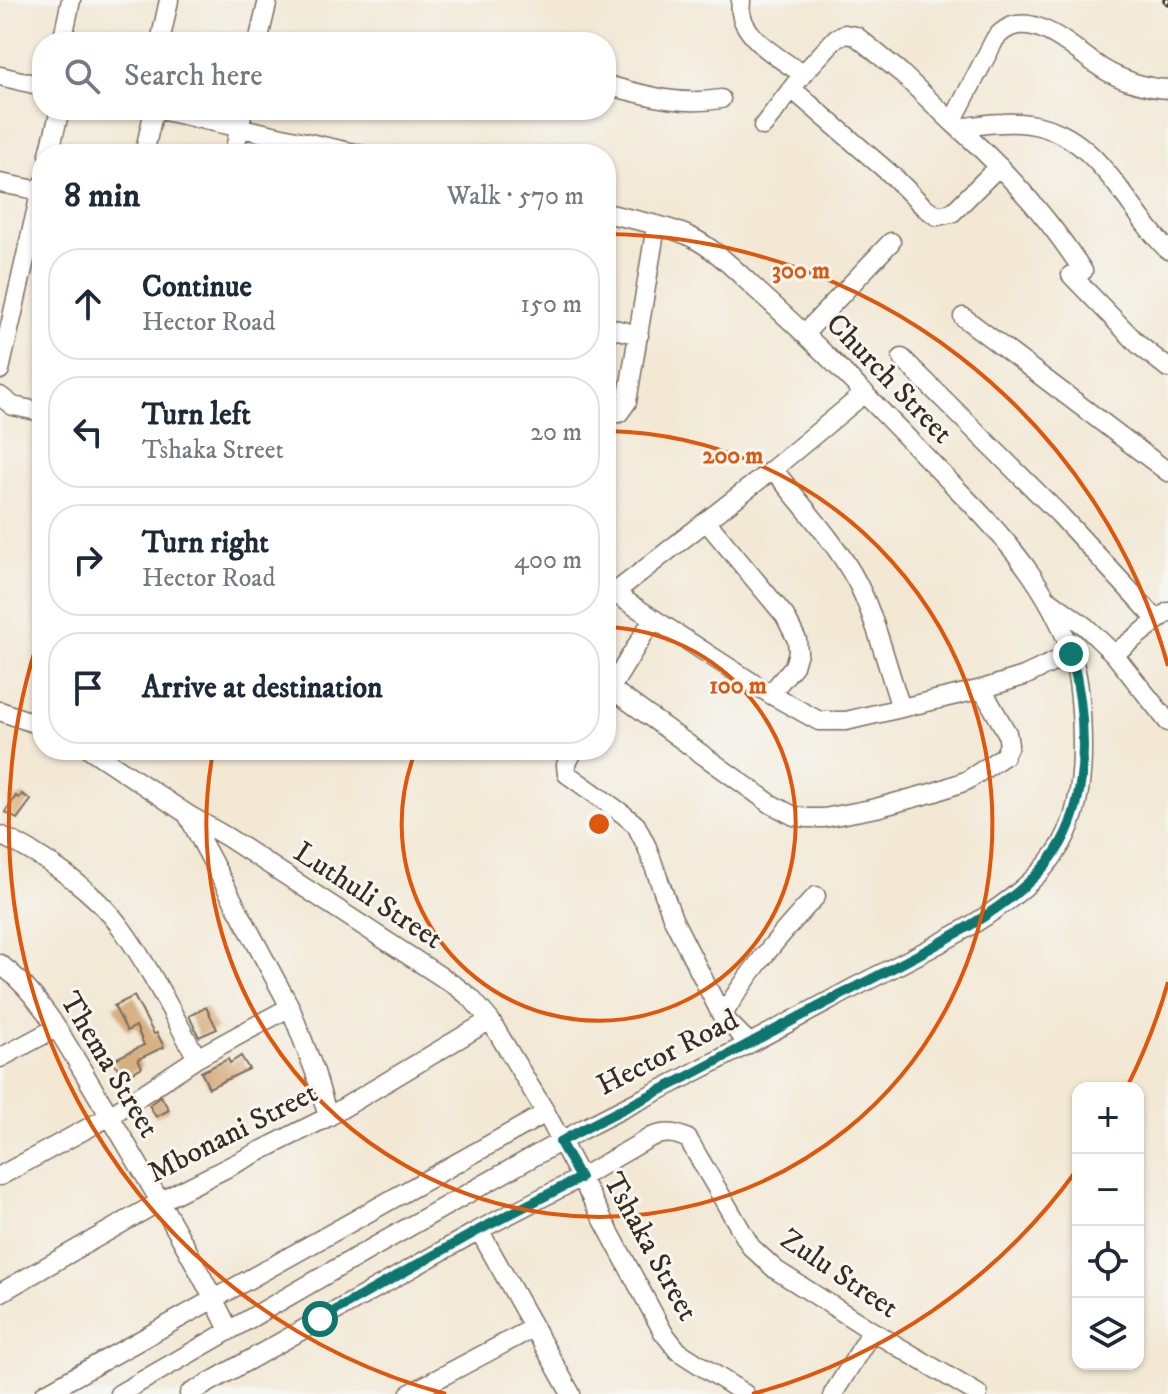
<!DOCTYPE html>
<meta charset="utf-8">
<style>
body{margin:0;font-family:"IM FELL DW Pica",serif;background:#f6f6f7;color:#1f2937}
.controls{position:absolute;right:24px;bottom:24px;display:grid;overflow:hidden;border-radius:16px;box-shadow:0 2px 6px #0004}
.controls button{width:72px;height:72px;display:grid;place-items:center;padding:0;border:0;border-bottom:2px solid #e0e1e3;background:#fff;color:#1f2937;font:40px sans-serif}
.stop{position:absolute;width:24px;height:24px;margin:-18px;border:6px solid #0f766e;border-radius:50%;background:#fff}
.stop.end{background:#0f766e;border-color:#fff;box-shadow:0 2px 8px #0008}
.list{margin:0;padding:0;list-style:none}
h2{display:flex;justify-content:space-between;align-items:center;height:104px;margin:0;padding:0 32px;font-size:34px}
h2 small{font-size:26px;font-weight:400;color:#747a83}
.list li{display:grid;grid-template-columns:52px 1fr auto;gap:24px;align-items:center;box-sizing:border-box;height:112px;margin:0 16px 16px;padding:0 16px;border:2px solid #e0e1e3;border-radius:32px}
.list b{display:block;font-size:30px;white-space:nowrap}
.list p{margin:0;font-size:26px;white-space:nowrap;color:#747a83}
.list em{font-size:26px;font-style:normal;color:#747a83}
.icon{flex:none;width:44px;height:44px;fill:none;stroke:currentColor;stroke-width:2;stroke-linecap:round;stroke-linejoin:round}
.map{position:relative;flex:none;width:1168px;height:1394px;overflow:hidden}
.search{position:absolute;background:#fff;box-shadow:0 2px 6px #0004;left:32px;top:32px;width:584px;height:88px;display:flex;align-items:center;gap:20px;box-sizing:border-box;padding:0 28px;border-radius:32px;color:#747a83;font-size:30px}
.panel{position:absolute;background:#fff;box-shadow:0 2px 6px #0004;left:32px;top:144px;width:584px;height:616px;border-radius:32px}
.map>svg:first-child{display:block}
</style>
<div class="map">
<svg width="1168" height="1394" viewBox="0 0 1168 1394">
<rect width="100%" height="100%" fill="#f6f6f2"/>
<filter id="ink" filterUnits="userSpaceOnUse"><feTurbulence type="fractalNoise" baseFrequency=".0125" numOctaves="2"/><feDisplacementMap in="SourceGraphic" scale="16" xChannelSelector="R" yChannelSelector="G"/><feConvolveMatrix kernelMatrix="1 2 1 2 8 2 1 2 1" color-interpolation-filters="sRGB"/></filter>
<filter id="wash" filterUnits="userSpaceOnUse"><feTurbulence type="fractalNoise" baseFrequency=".006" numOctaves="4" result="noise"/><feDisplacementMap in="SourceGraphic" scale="32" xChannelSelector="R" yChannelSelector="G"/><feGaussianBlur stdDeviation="1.8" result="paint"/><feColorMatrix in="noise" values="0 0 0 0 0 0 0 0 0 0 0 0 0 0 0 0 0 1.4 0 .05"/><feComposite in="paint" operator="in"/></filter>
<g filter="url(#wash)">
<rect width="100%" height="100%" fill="#f2e8d4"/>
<g id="blocks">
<!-- building -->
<path fill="#d7ae7f" d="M 22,794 L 31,800 L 17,819 L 5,812 L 16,796 L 19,798 Z
M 134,996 L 154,1034 L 157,1033 L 164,1047 L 138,1059 L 142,1067 L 123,1078 L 113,1060 L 144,1045 L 136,1026 L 127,1031 L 114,1006 Z
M 206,1007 L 217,1029 L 199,1037 L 189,1016 Z
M 241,1056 L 249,1069 L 209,1088 L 201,1072 L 228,1059 L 230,1063 Z
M 161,1096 L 169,1110 L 156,1117 L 149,1105 Z"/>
</g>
</g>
<g filter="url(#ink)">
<use href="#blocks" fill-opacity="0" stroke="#7b6c5e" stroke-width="2"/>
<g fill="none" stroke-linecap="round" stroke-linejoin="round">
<!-- minor casing -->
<g stroke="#7b6c5e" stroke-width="21">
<path id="minor" d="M 741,0 C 741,1 740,12 741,13 C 745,39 783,61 803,74
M 62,42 L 71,0
M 160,42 L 169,0
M 258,42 L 268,0
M 0,76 L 42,86
M 606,85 C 647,95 678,106 721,99
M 792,89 L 895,178 L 924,207 L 937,216 L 952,213 L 999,166
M 160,110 L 359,154
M 763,126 L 803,74 L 836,38 L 845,34 L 856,36 L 900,72 L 952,122
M 959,128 C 974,126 988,123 1003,123 C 1063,120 1092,151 1125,196 C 1139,215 1151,234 1168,250
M 49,154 L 60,110
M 144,154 L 154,110
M 234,154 L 243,110
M 0,183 L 41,191
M 1083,271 C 1047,215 1002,166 952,122 L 995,39 C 1027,0 1074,51 1103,69 C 1121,80 1146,88 1168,89
M 1071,275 L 1139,345 L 1168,368
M 963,317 L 1168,472
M 606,327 L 639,335
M 805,333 L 891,242
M 902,358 L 1059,514 L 1157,620
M 0,370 L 42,185
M 0,396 L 13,406 L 42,412
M 606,414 L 619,413 L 627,402 L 656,226
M 773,469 C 801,505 837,543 858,584 C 876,620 888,669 901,708
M 706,521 L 785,616 L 797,640 L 798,652 L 794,666 L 770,694
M 606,588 L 770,694 L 819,721 L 846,721 L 982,689 L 1024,676 L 1071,654
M 614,593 L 773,469 L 865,393
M 1049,600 L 1086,627 L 1114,654 L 1168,722
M 1114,654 L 1168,612
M 610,688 L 771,804 L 794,816 L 808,818 L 824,818 L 876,808 L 935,792 L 966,781 L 1004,756 L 1009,745 L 1007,733 L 982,689
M 606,696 L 653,619
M 0,711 L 42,726
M 91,750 L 187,814 L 227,837 L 457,987 L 471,998 L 490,1020 L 546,1113 L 663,1332 L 678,1351 L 745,1394
M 574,750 L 566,765 L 567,774 L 623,814 L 636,825 L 647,847 L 673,919 L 722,1016 L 749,1043
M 188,816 L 290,1007 L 315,1072 L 328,1117
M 0,835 C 43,855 94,890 122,929 C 151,969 173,1015 197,1058
M 0,964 C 44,997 69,1049 97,1095 C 143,1172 190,1250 229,1330
M 722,1016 C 749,971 780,934 816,896
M 0,1058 L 56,1028
M 0,1176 L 110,1116 L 197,1058 L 290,1007
M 479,1230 L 571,1394
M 0,1293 L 159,1202 L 328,1117 L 490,1020
M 44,1394 L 546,1113
M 119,1394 C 275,1305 429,1213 587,1127 C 621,1109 657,1092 691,1074 C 746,1046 801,1016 855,987 C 920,953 1025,908 1062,843 C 1078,815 1082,781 1082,749 C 1082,723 1081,695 1076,671 C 1060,601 1010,542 960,492 C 894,425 830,355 759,292 C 738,273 717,250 691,237 C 665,225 634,220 606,213
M 189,1394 L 479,1230 L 580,1178 L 651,1137 C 665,1132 674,1132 688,1139 L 751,1247 L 776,1270 L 872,1331 L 978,1394
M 409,1394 L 533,1328
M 833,1394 L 872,1331"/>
</g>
<!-- minor -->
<use href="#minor" stroke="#fff" stroke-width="18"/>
<!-- rail casing -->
<g stroke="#3b2a1e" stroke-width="7">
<path id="rail" d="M 1166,0 L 1168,2"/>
</g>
<!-- rail -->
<use href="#rail" stroke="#f6f6f2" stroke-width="4" stroke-dasharray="12" stroke-linecap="butt"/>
</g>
</g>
<g fill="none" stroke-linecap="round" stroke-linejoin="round" filter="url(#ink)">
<!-- route -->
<path stroke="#0f766e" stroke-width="10" d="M 320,1319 L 479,1230 L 580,1178 L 560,1142 C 599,1120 639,1101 679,1081 C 734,1052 789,1022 845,993 C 911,957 1024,909 1061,843 C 1091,791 1086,711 1071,654"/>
</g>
<!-- distance rings -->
<g fill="none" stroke="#df570d" stroke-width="4">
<path d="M608 627A197 197 0 1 1 416 750"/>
<path d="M609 431A393 393 0 1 1 213 752"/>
<path d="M1168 982A590 590 0 0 1 1127 1087M1076 1171A590 590 0 0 1 752 1394M446 1394A590 590 0 0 1 41 632M609 234A590 590 0 0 1 1168 666"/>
</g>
<g text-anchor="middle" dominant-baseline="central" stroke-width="6" stroke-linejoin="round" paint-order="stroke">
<!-- street labels -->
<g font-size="30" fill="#3b2a1e" stroke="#f6f6f2">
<text transform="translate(889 379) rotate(46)">Church Street</text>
<text transform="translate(368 896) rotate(33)">Luthuli Street</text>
<text transform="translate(668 1053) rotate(-27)">Hector Road</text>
<text transform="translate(109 1065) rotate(59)">Thema Street</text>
<text transform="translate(233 1133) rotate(-27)">Mbonani Street</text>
<text transform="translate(650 1247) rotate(61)">Tshaka Street</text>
<text transform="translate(839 1274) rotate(34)">Zulu Street</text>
</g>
</g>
<circle cx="599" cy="824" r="12" fill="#df570d" stroke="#f6f6f2" stroke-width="4"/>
<g font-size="24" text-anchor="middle" font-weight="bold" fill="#df570d" stroke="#f6f6f2" stroke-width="6" stroke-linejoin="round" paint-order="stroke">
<text x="801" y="278">300 m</text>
<text x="733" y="463">200 m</text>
<text x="738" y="693">100 m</text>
</g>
</svg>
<div class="controls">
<button>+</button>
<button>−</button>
<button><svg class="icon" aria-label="locate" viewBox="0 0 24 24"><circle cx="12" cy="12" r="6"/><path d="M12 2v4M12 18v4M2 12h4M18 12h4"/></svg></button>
<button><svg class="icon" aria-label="layers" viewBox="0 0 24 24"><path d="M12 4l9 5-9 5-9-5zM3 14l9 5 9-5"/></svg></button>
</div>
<div class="stop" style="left:320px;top:1319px"></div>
<div class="stop end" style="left:1071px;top:654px"></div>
<div class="search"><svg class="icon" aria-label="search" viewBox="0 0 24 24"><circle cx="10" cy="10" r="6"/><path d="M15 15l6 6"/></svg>Search here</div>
<section class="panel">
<h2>8 min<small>Walk · 570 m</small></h2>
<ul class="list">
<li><svg class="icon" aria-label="ahead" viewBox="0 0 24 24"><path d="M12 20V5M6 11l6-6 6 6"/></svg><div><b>Continue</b><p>Hector Road</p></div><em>150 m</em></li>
<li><svg class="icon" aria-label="left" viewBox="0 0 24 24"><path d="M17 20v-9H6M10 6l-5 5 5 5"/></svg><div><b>Turn left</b><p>Tshaka Street</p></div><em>20 m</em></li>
<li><svg class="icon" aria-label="right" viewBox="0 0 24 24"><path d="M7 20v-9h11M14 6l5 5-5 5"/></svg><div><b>Turn right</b><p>Hector Road</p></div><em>400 m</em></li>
<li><svg class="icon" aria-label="arrive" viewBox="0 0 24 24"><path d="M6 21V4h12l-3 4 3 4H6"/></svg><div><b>Arrive at destination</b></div></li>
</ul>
</section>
</div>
